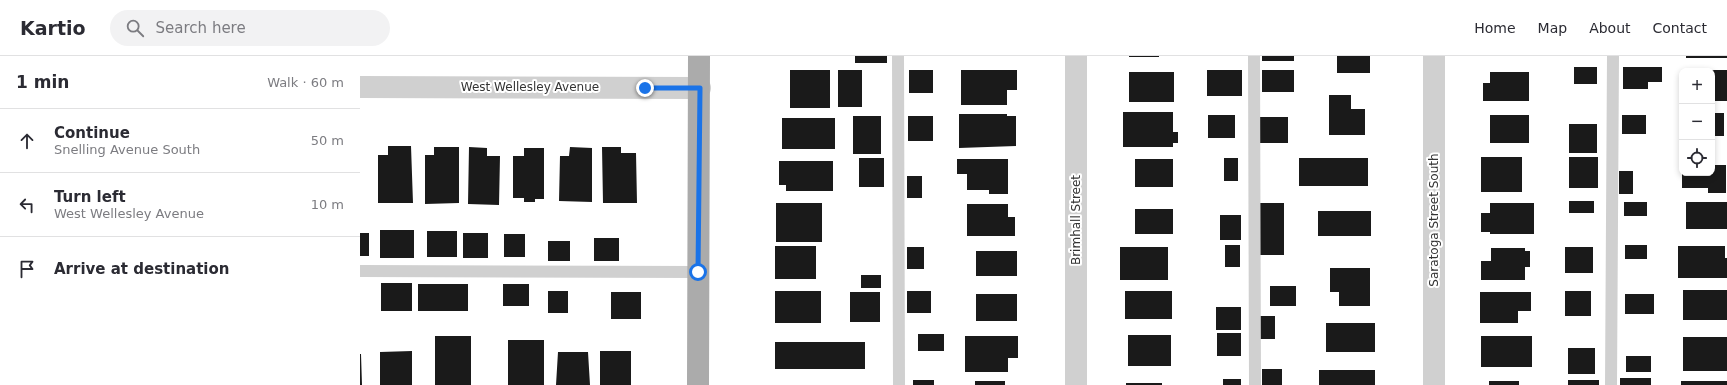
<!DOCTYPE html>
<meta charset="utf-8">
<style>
body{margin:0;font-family:"DejaVu Sans",sans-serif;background:#f2f2f3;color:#2b2b33}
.controls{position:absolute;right:12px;top:12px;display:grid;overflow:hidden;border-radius:8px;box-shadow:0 2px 6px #0003}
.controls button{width:36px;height:36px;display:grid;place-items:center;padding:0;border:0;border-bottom:1px solid #e1e1e2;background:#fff;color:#2b2b33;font:20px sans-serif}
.stop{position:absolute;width:12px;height:12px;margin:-9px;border:3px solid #1a73e8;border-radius:50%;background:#fff}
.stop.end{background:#1a73e8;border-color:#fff;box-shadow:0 1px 4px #0008}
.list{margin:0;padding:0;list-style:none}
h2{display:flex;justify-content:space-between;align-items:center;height:52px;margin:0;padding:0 16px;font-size:17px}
h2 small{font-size:13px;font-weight:400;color:#7c7c81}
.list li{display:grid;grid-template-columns:26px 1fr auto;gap:12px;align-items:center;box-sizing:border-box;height:64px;padding:0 16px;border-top:1px solid #e1e1e2}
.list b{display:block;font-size:15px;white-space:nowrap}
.list p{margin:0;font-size:13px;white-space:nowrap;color:#7c7c81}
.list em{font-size:13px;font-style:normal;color:#7c7c81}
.icon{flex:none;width:22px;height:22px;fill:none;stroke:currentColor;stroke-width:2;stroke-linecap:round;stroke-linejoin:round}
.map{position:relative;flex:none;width:1367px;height:329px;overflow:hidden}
header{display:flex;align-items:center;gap:24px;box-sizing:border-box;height:56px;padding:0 20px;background:#fff;border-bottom:1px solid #e1e1e2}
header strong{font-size:19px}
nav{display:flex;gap:22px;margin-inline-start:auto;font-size:14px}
.search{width:280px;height:36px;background:#f2f2f3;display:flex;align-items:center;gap:10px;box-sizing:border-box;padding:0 14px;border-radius:22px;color:#7c7c81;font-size:15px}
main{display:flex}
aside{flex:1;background:#fff}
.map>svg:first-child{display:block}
</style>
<header>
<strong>Kartio</strong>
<div class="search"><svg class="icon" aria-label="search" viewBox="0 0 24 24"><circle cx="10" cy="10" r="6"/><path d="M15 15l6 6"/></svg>Search here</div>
<nav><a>Home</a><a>Map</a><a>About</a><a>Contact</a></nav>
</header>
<main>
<aside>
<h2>1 min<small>Walk · 60 m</small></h2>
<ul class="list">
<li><svg class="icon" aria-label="ahead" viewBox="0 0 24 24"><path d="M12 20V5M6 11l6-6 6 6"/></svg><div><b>Continue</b><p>Snelling Avenue South</p></div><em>50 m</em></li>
<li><svg class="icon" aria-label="left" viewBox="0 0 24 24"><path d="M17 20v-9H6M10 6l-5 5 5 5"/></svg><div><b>Turn left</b><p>West Wellesley Avenue</p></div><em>10 m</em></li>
<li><svg class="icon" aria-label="arrive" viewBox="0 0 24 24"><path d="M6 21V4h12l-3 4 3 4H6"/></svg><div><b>Arrive at destination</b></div></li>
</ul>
</aside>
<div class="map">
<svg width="1367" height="329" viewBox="0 0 1367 329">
<rect width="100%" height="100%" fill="#fff"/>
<!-- building -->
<path fill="#1a1a1a" d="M 495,0 L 527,0 L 527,7 L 495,7 Z
M 769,0 L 799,0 L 799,1 L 769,1 Z
M 902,0 L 934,0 L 934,5 L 902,5 Z
M 977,0 L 1010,0 L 1010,17 L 977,17 Z
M 1326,0 L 1367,0 L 1367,2 L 1326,2 Z
M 1214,11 L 1237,11 L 1237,28 L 1214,28 Z
M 1263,11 L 1302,11 L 1302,26 L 1288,26 L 1288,33 L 1263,33 Z
M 430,14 L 470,14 L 470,52 L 430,52 Z
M 478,14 L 502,14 L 502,51 L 478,51 Z
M 549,14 L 573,14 L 573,37 L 549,37 Z
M 601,14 L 657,14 L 657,34 L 647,34 L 647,49 L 601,49 Z
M 847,14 L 882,14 L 882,40 L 847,40 Z
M 902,14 L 934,14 L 934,36 L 902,36 Z
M 1331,14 L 1367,14 L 1367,45 L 1352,45 L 1352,15 L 1331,15 Z
M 769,16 L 814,16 L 814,46 L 769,46 Z
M 1130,16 L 1169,16 L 1169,45 L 1123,45 L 1123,27 L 1130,27 Z
M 969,39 L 991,39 L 991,53 L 1005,53 L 1005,79 L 969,79 Z
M 763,56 L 813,56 L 813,76 L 818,76 L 818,87 L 813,87 L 813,91 L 763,91 Z
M 1352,57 L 1364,57 L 1364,80 L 1352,80 Z
M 599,58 L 647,58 L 647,60 L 656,60 L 656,90 L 599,92 Z
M 848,59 L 875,59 L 875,82 L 848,82 Z
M 1130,59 L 1169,59 L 1169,87 L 1130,87 Z
M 1262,59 L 1286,59 L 1286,78 L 1262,78 Z
M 493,60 L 521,60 L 521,98 L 493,98 Z
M 548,60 L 573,60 L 573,85 L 548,85 Z
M 900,61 L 928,61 L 928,87 L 900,87 Z
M 422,62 L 475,62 L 475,93 L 422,93 Z
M 1209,68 L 1237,68 L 1237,97 L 1209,97 Z
M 28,90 L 51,90 L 53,147 L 18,147 L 18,99 L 28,99 Z
M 74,91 L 99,91 L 99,147 L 65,148 L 65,99 L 74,99 Z
M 109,91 L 127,92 L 127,100 L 140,100 L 139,149 L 108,148 Z
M 210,91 L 232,92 L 232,146 L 199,145 L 200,100 L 209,100 Z
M 242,91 L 261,91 L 261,97 L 276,97 L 277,147 L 243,147 Z
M 164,92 L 184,92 L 184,143 L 175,143 L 175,146 L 164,146 L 164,142 L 153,142 L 153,100 L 164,100 Z
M 1121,101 L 1162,101 L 1162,136 L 1121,136 Z
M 1209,101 L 1238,101 L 1238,132 L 1209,132 Z
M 499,102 L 524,102 L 524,131 L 499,131 Z
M 864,102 L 878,102 L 878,125 L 864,125 Z
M 939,102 L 1008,102 L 1008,130 L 939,130 Z
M 597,103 L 648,103 L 648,138 L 629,138 L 629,134 L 607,134 L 607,118 L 597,118 Z
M 775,103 L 813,103 L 813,131 L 775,131 Z
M 419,105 L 473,105 L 473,135 L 426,135 L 426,129 L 419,129 Z
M 1352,109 L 1366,109 L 1366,137 L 1348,137 L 1348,132 L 1322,132 L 1322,117 L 1352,117 Z
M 1259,115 L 1273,115 L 1273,138 L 1259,138 Z
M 547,120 L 562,120 L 562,142 L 547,142 Z
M 1209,145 L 1234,145 L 1234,157 L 1209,157 Z
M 1264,146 L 1287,146 L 1287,160 L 1264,160 Z
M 1326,146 L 1367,146 L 1367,173 L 1326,173 Z
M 416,147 L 462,147 L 462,186 L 416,186 Z
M 899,147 L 924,147 L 924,199 L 899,199 Z
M 1130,147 L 1174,147 L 1174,178 L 1130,178 L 1130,176 L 1121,176 L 1121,157 L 1130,157 Z
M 607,148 L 648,148 L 648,161 L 655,161 L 655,180 L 607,180 Z
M 775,153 L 813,153 L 813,178 L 775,178 Z
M 958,155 L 1011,155 L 1011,180 L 958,180 Z
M 860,159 L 881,159 L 881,184 L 860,184 Z
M 20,174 L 54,174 L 54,202 L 20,202 Z
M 67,175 L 97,175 L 97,201 L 67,201 Z
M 0,177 L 9,177 L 9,200 L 0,200 Z
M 103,177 L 128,177 L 128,202 L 103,202 Z
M 144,178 L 165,178 L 165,201 L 144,201 Z
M 234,182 L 259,182 L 259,205 L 234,205 Z
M 188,185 L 210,185 L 210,205 L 188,205 Z
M 865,189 L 880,189 L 880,211 L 865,211 Z
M 1265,189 L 1287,189 L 1287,203 L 1265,203 Z
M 415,190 L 456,190 L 456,223 L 415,223 Z
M 1318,190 L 1365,190 L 1365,202 L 1367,202 L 1367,222 L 1318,222 Z
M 547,191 L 564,191 L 564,213 L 547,213 Z
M 760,191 L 808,191 L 808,224 L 760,224 Z
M 1205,191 L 1233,191 L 1233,217 L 1205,217 Z
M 1131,192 L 1165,192 L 1165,195 L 1170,195 L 1170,211 L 1165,211 L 1165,224 L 1121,224 L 1121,205 L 1131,205 Z
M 616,195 L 657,195 L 657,220 L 616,220 Z
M 970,212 L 1010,212 L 1010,250 L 979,250 L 979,236 L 970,236 Z
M 501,219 L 521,219 L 521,232 L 501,232 Z
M 21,227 L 52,227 L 52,255 L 21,255 Z
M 58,228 L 108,228 L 108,255 L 58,255 Z
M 143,228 L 169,228 L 169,250 L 143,250 Z
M 910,230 L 936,230 L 936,250 L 910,250 Z
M 1323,234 L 1367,234 L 1367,264 L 1323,264 Z
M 188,235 L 208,235 L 208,257 L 188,257 Z
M 415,235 L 461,235 L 461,267 L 415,267 Z
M 547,235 L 571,235 L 571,257 L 547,257 Z
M 765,235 L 812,235 L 812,263 L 765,263 Z
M 1205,235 L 1231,235 L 1231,260 L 1205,260 Z
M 251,236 L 281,236 L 281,263 L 251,263 Z
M 490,236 L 520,236 L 520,266 L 490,266 Z
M 1120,236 L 1171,236 L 1171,255 L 1158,255 L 1158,267 L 1120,267 Z
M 616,238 L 657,238 L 657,265 L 616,265 Z
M 1265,238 L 1294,238 L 1294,258 L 1265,258 Z
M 856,251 L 881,251 L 881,274 L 856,274 Z
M 900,260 L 915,260 L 915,283 L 900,283 Z
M 966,267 L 1015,267 L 1015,296 L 966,296 Z
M 857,277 L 881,277 L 881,300 L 857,300 Z
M 558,278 L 584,278 L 584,295 L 558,295 Z
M 768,279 L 811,279 L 811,310 L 768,310 Z
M 75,280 L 111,280 L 111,329 L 75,329 Z
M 605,280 L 658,280 L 658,302 L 648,302 L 648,316 L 605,316 Z
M 1121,280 L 1172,280 L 1172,311 L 1121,311 Z
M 1323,281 L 1367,281 L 1367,315 L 1323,315 Z
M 148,284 L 184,284 L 184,329 L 148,329 Z
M 415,286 L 505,286 L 505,313 L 415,313 Z
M 1208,292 L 1235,292 L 1235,318 L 1208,318 Z
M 52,295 L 52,329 L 20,329 L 20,296 Z
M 240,295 L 271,295 L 271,329 L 240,329 Z
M 198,296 L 228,296 L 230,329 L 196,329 Z
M 0,298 L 1,298 L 2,329 L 0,329 Z
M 1266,300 L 1291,300 L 1291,316 L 1266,316 Z
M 902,313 L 922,313 L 922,329 L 902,329 Z
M 959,314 L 1015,314 L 1015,329 L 959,329 Z
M 1260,322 L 1291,322 L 1291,329 L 1260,329 Z
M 863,323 L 881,323 L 881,329 L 863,329 Z
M 553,324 L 574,324 L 574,329 L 553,329 Z
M 1208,324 L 1239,324 L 1239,329 L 1208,329 Z
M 615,325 L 645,325 L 645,329 L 615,329 Z
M 1129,325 L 1159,325 L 1159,329 L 1129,329 Z
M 1321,325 L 1367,325 L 1367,329 L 1321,329 Z
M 766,327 L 802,327 L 802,329 L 766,329 Z"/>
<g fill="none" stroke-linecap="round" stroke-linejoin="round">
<!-- service -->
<path stroke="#d0d0d0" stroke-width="12" d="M 538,0 L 539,329
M 894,0 L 895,329
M 0,215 L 338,216
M 1251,329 L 1253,0"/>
<!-- minor -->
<path stroke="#d0d0d0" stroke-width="22" d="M 716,0 L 716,329
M 0,31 L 340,32
M 1074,329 L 1074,0"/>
<!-- primary -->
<path stroke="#ababab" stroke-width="22" d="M 338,329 L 339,0"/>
</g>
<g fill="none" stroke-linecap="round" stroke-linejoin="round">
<!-- route -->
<path stroke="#1a73e8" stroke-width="5" d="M 285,32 L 340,32 L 338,216"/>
</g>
<g text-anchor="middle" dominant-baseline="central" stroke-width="4" stroke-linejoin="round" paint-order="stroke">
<!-- street labels -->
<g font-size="12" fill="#333" stroke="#fff">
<text x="170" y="31">West Wellesley Avenue</text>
<text transform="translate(716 164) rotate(-90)">Brimhall Street</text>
<text transform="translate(1074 164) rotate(-90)">Saratoga Street South</text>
</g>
</g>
</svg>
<div class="controls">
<button>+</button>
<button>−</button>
<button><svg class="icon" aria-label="locate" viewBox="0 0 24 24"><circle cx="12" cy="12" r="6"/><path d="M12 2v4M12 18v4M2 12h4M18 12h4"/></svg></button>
</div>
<div class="stop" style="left:338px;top:216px"></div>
<div class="stop end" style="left:285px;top:32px"></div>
</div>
</main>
